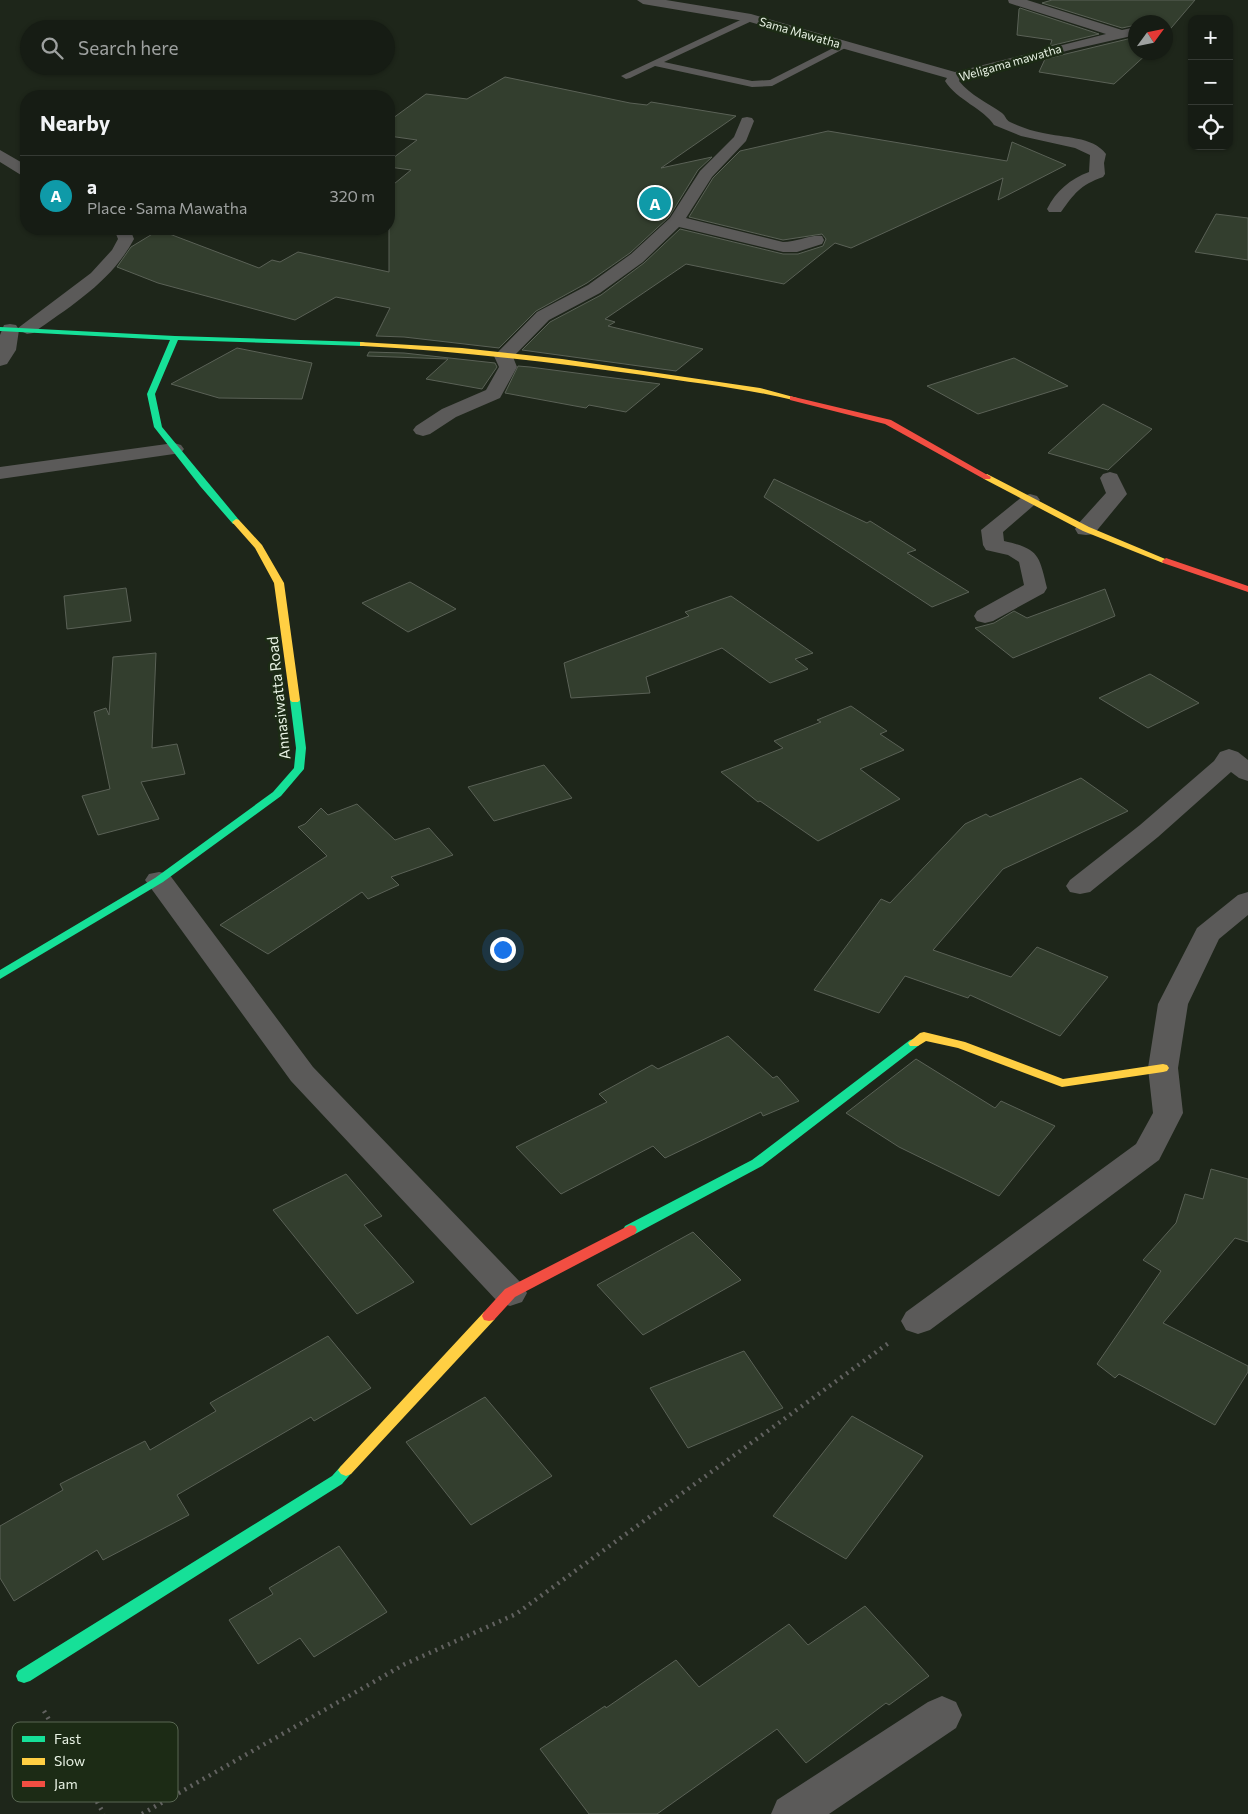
<!DOCTYPE html>
<meta charset="utf-8">
<style>
body{margin:0;font-family:Commissioner,sans-serif;background:#1f251d;color:#f1f3f6}
.controls{position:absolute;right:15px;top:15px;display:grid;overflow:hidden;border-radius:10px;box-shadow:0 1px 4px #0004}
.controls button{width:45px;height:45px;display:grid;place-items:center;padding:0;border:0;border-bottom:1px solid #353a34;background:#161c14;color:#f1f3f6;font:25px sans-serif}
.compass{position:absolute;left:1128px;top:15px;width:45px;height:45px;border-radius:50%;background:#161c14;box-shadow:0 1px 4px #0004;rotate:57deg}
.you{position:absolute;left:502px;top:949px;width:18px;height:18px;margin:-12px;border:4px solid #fff;border-radius:50%;background:#1a73e8;box-shadow:0 0 0 8px #1a73e833}
.badge{display:grid;place-items:center;width:32px;height:32px;border-radius:50%;background:#ea580c;color:#fff;font-size:16px;font-weight:700}
.pin{position:absolute;translate:-50% -50%;border:2px solid #fff;box-shadow:0 1px 5px #0006}
.list{margin:0;padding:0;list-style:none}
h2{display:flex;justify-content:space-between;align-items:center;height:65px;margin:0;padding:0 20px;font-size:21px}
h2 small{font-size:16px;font-weight:400;color:#9ea1a0}
.list li{display:grid;grid-template-columns:32px 1fr auto;gap:15px;align-items:center;box-sizing:border-box;height:80px;padding:0 20px;border-top:1px solid #353a34}
.list b{display:block;font-size:19px;white-space:nowrap}
.list p{margin:0;font-size:16px;white-space:nowrap;color:#9ea1a0}
.list em{font-size:16px;font-style:normal;color:#9ea1a0}
.icon{flex:none;width:28px;height:28px;fill:none;stroke:currentColor;stroke-width:2;stroke-linecap:round;stroke-linejoin:round}
.map{position:relative;flex:none;width:1248px;height:1814px;overflow:hidden}
.search{position:absolute;background:#161c14;box-shadow:0 1px 4px #0004;left:20px;top:20px;width:375px;height:55px;display:flex;align-items:center;gap:12px;box-sizing:border-box;padding:0 18px;border-radius:28px;color:#9ea1a0;font-size:19px}
.panel{position:absolute;background:#161c14;box-shadow:0 1px 4px #0004;left:20px;top:90px;width:375px;height:145px;border-radius:20px}
.map>svg:first-child{display:block}
</style>
<div class="map">
<svg width="1248" height="1814" viewBox="0 0 1248 1814">
<rect width="100%" height="100%" fill="#1e261a"/>
<!-- building -->
<path fill="#333e2e" stroke="#5a6156" d="M 1052,0 L 1195,0 L 1166,34 L 1166,22 L 1136,22 L 1136,25 L 1122,28 L 1042,3 Z
M 1019,9 L 1020,8 L 1099,34 L 1050,46 L 1052,40 L 1017,35 Z
M 1136,37 L 1136,52 L 1149,52 L 1114,84 L 1039,72 L 1045,59 Z
M 505,77 L 630,103 L 647,105 L 651,102 L 736,116 L 661,168 L 712,157 L 698,170 L 669,217 L 630,253 L 587,283 L 536,311 L 499,348 L 404,337 L 376,336 L 390,308 L 336,297 L 295,320 L 158,283 L 117,267 L 131,247 L 159,230 L 259,268 L 272,260 L 280,262 L 298,252 L 389,272 L 389,188 L 411,170 L 389,167 L 389,161 L 417,140 L 389,136 L 389,121 L 426,94 L 467,99 Z
M 828,131 L 1007,161 L 1012,142 L 1066,165 L 998,200 L 1003,178 L 851,248 L 835,243 L 784,284 L 686,264 L 605,319 L 615,322 L 608,326 L 703,349 L 676,371 L 522,350 L 550,322 L 601,295 L 644,263 L 680,229 L 783,254 L 798,254 L 823,246 L 826,239 L 822,234 L 783,240 L 689,217 L 713,178 L 740,151 Z
M 1216,214 L 1248,218 L 1248,260 L 1195,252 Z
M 237,348 L 312,363 L 302,399 L 219,398 L 171,384 Z
M 369,352 L 404,353 L 495,363 L 497,367 L 482,389 L 426,379 L 448,359 L 367,356 Z
M 1014,358 L 1068,386 L 978,414 L 927,386 Z
M 518,366 L 530,367 L 660,384 L 626,412 L 589,405 L 586,408 L 505,393 Z
M 1103,404 L 1152,429 L 1108,470 L 1048,453 Z
M 774,479 L 867,523 L 870,521 L 916,550 L 907,553 L 969,592 L 932,607 L 764,497 Z
M 410,582 L 456,609 L 408,632 L 362,603 Z
M 126,588 L 131,621 L 67,629 L 64,596 Z
M 1105,589 L 1115,616 L 1013,658 L 975,628 L 994,623 L 1014,611 L 1027,618 Z
M 731,596 L 813,653 L 795,659 L 808,669 L 770,683 L 722,648 L 646,677 L 650,693 L 571,698 L 564,663 L 689,616 L 685,612 Z
M 156,653 L 152,748 L 177,744 L 185,774 L 141,782 L 159,819 L 98,835 L 82,796 L 110,789 L 94,712 L 106,708 L 109,715 L 113,657 Z
M 1150,674 L 1199,703 L 1148,728 L 1099,698 Z
M 851,706 L 887,731 L 880,734 L 904,750 L 860,769 L 900,799 L 818,841 L 760,801 L 758,802 L 721,772 L 783,748 L 774,741 L 821,722 L 817,720 Z
M 544,765 L 572,798 L 494,821 L 468,787 Z
M 1081,778 L 1128,811 L 1003,869 L 933,950 L 1011,977 L 1037,947 L 1108,977 L 1060,1036 L 970,995 L 968,998 L 905,976 L 879,1013 L 814,990 L 881,899 L 890,903 L 965,824 L 986,814 L 990,817 Z
M 357,804 L 395,840 L 429,828 L 453,855 L 391,877 L 399,885 L 368,899 L 362,892 L 268,954 L 220,925 L 327,856 L 298,827 L 305,824 L 321,808 L 328,815 Z
M 728,1036 L 773,1078 L 777,1076 L 799,1101 L 763,1116 L 761,1112 L 665,1158 L 653,1146 L 561,1194 L 516,1147 L 607,1102 L 599,1094 L 652,1065 L 658,1069 Z
M 916,1059 L 995,1108 L 1001,1101 L 1055,1126 L 999,1196 L 899,1147 L 846,1113 Z
M 1211,1169 L 1248,1179 L 1248,1242 L 1235,1238 L 1163,1323 L 1248,1366 L 1248,1372 L 1215,1425 L 1119,1374 L 1115,1378 L 1097,1364 L 1161,1271 L 1143,1260 L 1176,1223 L 1185,1194 L 1203,1199 Z
M 346,1174 L 382,1216 L 364,1225 L 414,1282 L 357,1314 L 273,1210 Z
M 693,1232 L 741,1280 L 643,1335 L 597,1285 Z
M 328,1336 L 371,1388 L 314,1421 L 311,1417 L 177,1495 L 189,1515 L 103,1560 L 97,1550 L 14,1601 L 0,1578 L 0,1526 L 63,1490 L 60,1484 L 145,1441 L 150,1450 L 216,1411 L 210,1403 Z
M 744,1351 L 783,1408 L 688,1448 L 650,1388 Z
M 485,1397 L 552,1476 L 471,1525 L 406,1442 Z
M 852,1416 L 923,1456 L 846,1559 L 773,1516 Z
M 339,1546 L 387,1612 L 314,1657 L 300,1638 L 258,1664 L 229,1620 L 273,1594 L 269,1588 Z
M 865,1606 L 929,1676 L 889,1705 L 886,1703 L 806,1763 L 777,1729 L 657,1814 L 589,1814 L 540,1749 L 605,1706 L 606,1708 L 676,1660 L 699,1687 L 789,1624 L 808,1645 Z"/>
<g fill="none" stroke-linecap="round" stroke-linejoin="round">
<!-- path -->
<path stroke="#626260" stroke-width="4.5" stroke-dasharray="2 5" stroke-linecap="butt" d="M 44,1711 L 104,1814
M 142,1814 L 405,1664 L 516,1614 L 890,1342"/>
<!-- lane -->
<path fill="#5b5a59" fill-rule="evenodd" d="M 751,15 L 754,16 L 754,20 L 664,62 L 752,81 L 770,80 L 843,43 L 846,42 L 851,45 L 772,86 L 752,87 L 655,66 L 630,78 L 626,79 L 621,76 Z"/>
<!-- street -->
<path fill="#5b5a59" fill-rule="evenodd" d="M 637,0 L 666,0 L 751,14 L 955,72 L 1106,34 L 1009,3 L 1008,0 L 1027,0 L 1122,30 L 1136,27 L 1136,35 L 1070,50 L 960,79 L 959,81 C 970,95 988,103 1002,113 C 1006,116 1005,119 1010,122 C 1020,127 1032,131 1043,133 C 1063,138 1093,136 1106,154 L 1104,163 L 1105,174 L 1103,177 C 1080,185 1074,194 1061,212 L 1049,212 L 1047,209 C 1056,191 1070,179 1089,172 L 1090,155 L 1075,148 L 1021,136 L 994,125 C 984,109 957,100 945,81 L 947,78 L 750,22 L 643,4 Z
M 747,117 L 752,118 L 754,121 L 746,141 L 712,177 L 686,218 L 783,242 C 797,242 811,234 822,236 L 824,240 L 822,244 L 797,252 L 783,252 L 679,227 L 643,262 L 600,293 L 549,320 L 513,357 L 517,367 L 500,398 L 456,417 L 430,434 L 423,436 L 416,434 L 413,430 L 416,426 L 442,409 L 486,390 L 499,367 L 494,356 L 537,312 L 588,285 L 631,254 L 670,218 L 700,171 L 734,137 L 742,118 Z
M 0,150 L 26,165 L 26,177 L 21,175 L 0,162 Z
M 114,229 L 130,229 L 134,239 C 112,281 71,306 33,333 L 27,334 L 19,330 L 16,350 L 7,364 L 0,366 L 0,335 L 4,325 L 10,324 L 16,325 L 18,328 L 91,273 L 112,250 L 118,239 Z
M 174,443 L 181,445 L 184,449 L 181,453 L 0,479 L 0,467 Z
M 1110,472 L 1117,474 L 1127,494 L 1094,534 L 1086,535 L 1078,534 L 1075,529 L 1078,524 L 1106,493 L 1100,478 L 1103,474 Z
M 1030,494 L 1037,496 L 1040,500 L 1003,532 L 1004,541 C 1039,549 1039,555 1047,588 L 1044,593 L 993,621 L 985,623 L 977,621 L 974,616 L 977,611 L 1024,585 L 1019,562 L 1008,555 L 986,550 L 983,545 L 981,530 L 1023,496 Z
M 1229,749 L 1238,752 L 1248,760 L 1248,781 L 1239,778 L 1231,772 L 1158,837 L 1090,892 L 1080,894 L 1070,892 L 1066,886 L 1070,880 L 1140,825 L 1214,761 L 1220,752 Z
M 159,872 L 169,874 L 313,1067 L 522,1284 L 527,1293 L 522,1302 L 510,1306 L 498,1302 L 291,1081 L 145,880 L 149,874 Z
M 1248,892 L 1248,915 L 1219,939 L 1188,1004 L 1178,1068 L 1183,1113 L 1159,1160 L 930,1330 L 918,1334 L 906,1330 L 901,1321 L 906,1312 L 1136,1144 L 1153,1113 L 1148,1068 L 1158,1004 L 1197,928 L 1238,895 Z
M 942,1696 L 956,1702 L 962,1715 L 956,1728 L 829,1814 L 771,1814 L 777,1800 L 928,1702 Z"/>
<!-- fast -->
<path fill="#16e098" fill-rule="evenodd" d="M 0,327 L 175,336 L 363,342 L 367,344 L 363,346 L 178,340 L 155,394 L 162,427 L 239,520 L 239,524 L 233,524 L 200,486 L 154,427 L 147,394 L 170,340 L 0,331 Z
M 295,697 L 300,700 L 306,748 L 304,769 L 281,796 L 163,882 L 0,979 L 0,970 L 155,878 L 273,792 L 294,768 L 296,748 L 290,700 Z
M 914,1039 L 918,1040 L 920,1043 L 918,1046 L 762,1166 L 635,1234 L 630,1235 L 625,1234 L 623,1230 L 625,1226 L 752,1160 L 910,1040 Z
M 346,1464 L 351,1466 L 354,1470 L 342,1484 L 30,1681 L 24,1683 L 18,1681 L 16,1676 L 18,1671 L 332,1476 L 341,1466 Z"/>
<!-- slow -->
<path fill="#ffcf43" fill-rule="evenodd" d="M 360,342 L 462,348 L 562,359 L 760,388 L 797,398 L 793,400 C 744,388 693,383 643,375 C 550,362 457,351 363,346 L 360,346 Z
M 987,474 L 1089,527 L 1170,561 L 1169,563 L 1163,563 L 1083,531 L 984,479 L 983,477 Z
M 236,519 L 239,520 L 262,545 L 284,583 L 300,700 L 298,702 L 292,702 L 290,700 L 274,583 L 255,548 L 232,522 Z
M 924,1032 L 965,1042 L 1063,1079 L 1163,1064 L 1167,1065 L 1169,1068 L 1167,1071 L 1163,1072 L 1062,1087 L 958,1048 L 926,1041 L 918,1046 L 910,1046 L 908,1043 L 920,1033 Z
M 489,1311 L 494,1312 L 496,1316 L 494,1320 L 351,1474 L 346,1476 L 341,1474 L 338,1470 L 341,1466 L 484,1312 Z"/>
<!-- jam -->
<path fill="#f24e42" fill-rule="evenodd" d="M 790,396 L 891,420 L 991,477 L 990,479 L 984,479 L 885,424 L 790,400 Z
M 1166,558 L 1248,586 L 1248,592 L 1163,563 L 1162,561 Z
M 630,1225 L 635,1226 L 637,1230 L 635,1234 L 515,1297 L 494,1320 L 489,1321 L 484,1320 L 482,1316 L 484,1312 L 505,1289 Z"/>
</g>
<g text-anchor="middle" dominant-baseline="central" stroke-width="5" stroke-linejoin="round" paint-order="stroke">
<!-- far-street labels -->
<g font-size="12" fill="#e8f2e4" stroke="#1c2b15">
<text transform="translate(800 32) rotate(16)">Sama Mawatha</text>
<text transform="translate(1010 62) rotate(-16)">Weligama mawatha</text>
</g>
<!-- street labels -->
<g font-size="15" fill="#e8f2e4" stroke="#1c2b15">
<text transform="translate(278 698) rotate(-96)">Annasiwatta Road</text>
</g>
</g>
<!-- legend -->
<rect x="12" y="1722" width="166" height="80" rx="8" fill="#1c2b15" stroke="#596753" stroke-width="1"/>
<rect x="22" y="1736" width="23" height="6" fill="#16e098"/>
<rect x="22" y="1758" width="23" height="7" fill="#ffcf43"/>
<rect x="22" y="1781" width="23" height="6" fill="#f24e42"/>
<g font-size="14" fill="#e8f2e4">
<text x="54" y="1744">Fast</text>
<text x="54" y="1766">Slow</text>
<text x="54" y="1789">Jam</text>
</g>
</svg>
<div class="controls">
<button>+</button>
<button>−</button>
<button><svg class="icon" aria-label="locate" viewBox="0 0 24 24"><circle cx="12" cy="12" r="6"/><path d="M12 2v4M12 18v4M2 12h4M18 12h4"/></svg></button>
</div>
<svg class="compass" viewBox="-18 -18 36 36"><path d="M0-13l5 13h-10z" fill="#e53935"/><path d="M0 13l5-13h-10z" fill="#9ea1a0"/></svg>
<div class="you"></div>
<div class="pin badge" style="left:655px;top:203px;background:#0f9aa8">A</div>
<div class="search"><svg class="icon" aria-label="search" viewBox="0 0 24 24"><circle cx="10" cy="10" r="6"/><path d="M15 15l6 6"/></svg>Search here</div>
<section class="panel">
<h2>Nearby<small></small></h2>
<ul class="list">
<li><span class="badge" style="background:#0f9aa8">A</span><div><b>a</b><p>Place · Sama Mawatha</p></div><em>320 m</em></li>
</ul>
</section>
</div>
